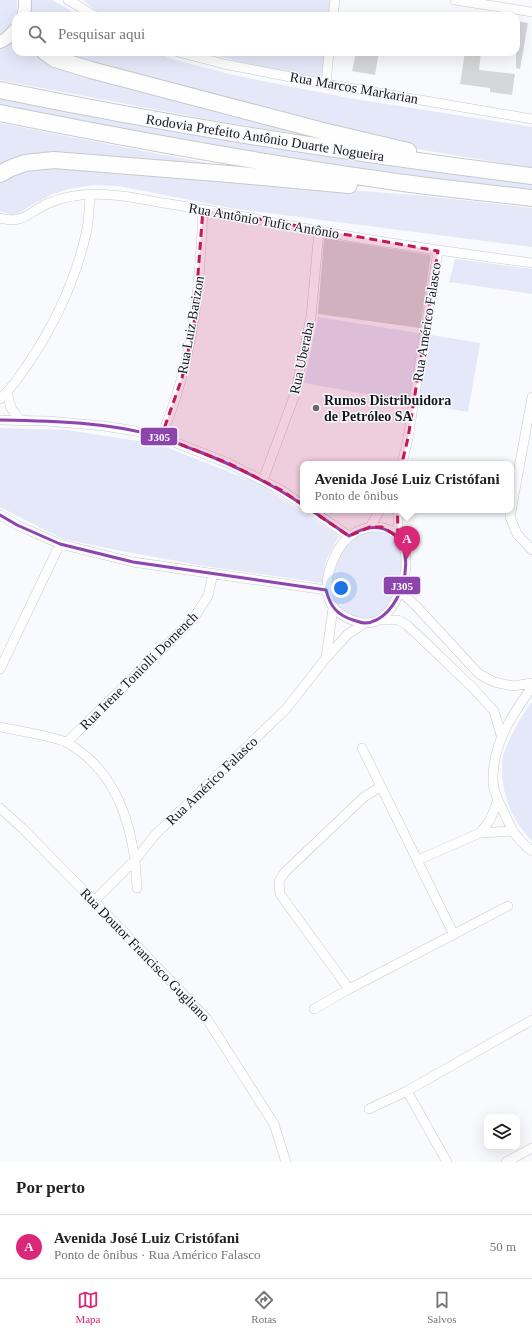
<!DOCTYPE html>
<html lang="pt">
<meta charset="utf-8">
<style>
body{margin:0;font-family:Georgia,serif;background:#f2f2f2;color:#222}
.controls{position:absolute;right:12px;bottom:12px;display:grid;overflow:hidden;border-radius:8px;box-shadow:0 4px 16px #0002}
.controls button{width:36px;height:36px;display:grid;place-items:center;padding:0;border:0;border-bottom:1px solid #e0e0e0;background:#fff;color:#222;font:20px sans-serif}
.you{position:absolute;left:341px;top:588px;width:14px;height:14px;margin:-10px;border:3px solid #fff;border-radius:50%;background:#1a73e8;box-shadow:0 0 0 6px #1a73e833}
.badge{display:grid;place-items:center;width:26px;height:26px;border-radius:50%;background:#db2777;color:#fff;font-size:13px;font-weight:700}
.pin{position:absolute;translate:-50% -33px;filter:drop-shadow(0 1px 2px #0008)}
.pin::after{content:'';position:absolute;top:21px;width:14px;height:12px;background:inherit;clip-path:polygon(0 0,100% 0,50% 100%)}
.popup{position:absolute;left:300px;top:461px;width:214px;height:52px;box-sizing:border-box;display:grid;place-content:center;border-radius:8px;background:#fff;filter:drop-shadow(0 1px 3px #0005);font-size:13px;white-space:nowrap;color:#767676}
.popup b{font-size:15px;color:#222}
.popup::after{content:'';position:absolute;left:50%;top:100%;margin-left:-8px;border:8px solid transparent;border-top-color:#fff}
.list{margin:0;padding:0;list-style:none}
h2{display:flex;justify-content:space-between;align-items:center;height:52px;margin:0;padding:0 16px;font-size:17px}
h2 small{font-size:13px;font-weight:400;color:#767676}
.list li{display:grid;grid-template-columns:26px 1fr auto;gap:12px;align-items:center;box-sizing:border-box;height:64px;padding:0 16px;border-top:1px solid #e0e0e0}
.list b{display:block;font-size:15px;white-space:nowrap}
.list p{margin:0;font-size:13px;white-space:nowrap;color:#767676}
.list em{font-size:13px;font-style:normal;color:#767676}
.icon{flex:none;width:22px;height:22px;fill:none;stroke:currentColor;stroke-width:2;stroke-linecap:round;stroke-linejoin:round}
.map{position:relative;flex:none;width:532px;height:1162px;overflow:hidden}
.search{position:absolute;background:#fff;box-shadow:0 4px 16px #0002;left:12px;right:12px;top:12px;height:44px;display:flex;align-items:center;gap:10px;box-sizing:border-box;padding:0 14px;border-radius:12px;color:#767676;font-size:15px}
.sheet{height:116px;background:#fff}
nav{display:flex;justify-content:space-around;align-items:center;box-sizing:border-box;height:56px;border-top:1px solid #e0e0e0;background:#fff;font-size:11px;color:#767676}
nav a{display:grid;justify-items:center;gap:2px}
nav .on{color:#db2777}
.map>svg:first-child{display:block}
</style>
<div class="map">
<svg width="532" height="1162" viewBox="0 0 532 1162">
<rect width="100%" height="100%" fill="#f9fafd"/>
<!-- green -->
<path fill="#e4e8f8" d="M 0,0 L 17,0 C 18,15 13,27 0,36 Z
M 33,0 L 52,0 L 80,16 L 30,16 L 28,8 Z
M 83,0 L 335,0 L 333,16 L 103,16 Z
M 16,36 L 16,52 L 39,52 L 319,138 L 200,118 L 0,80 L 0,47 Z
M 54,52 L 155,52 L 175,60 L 233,75 L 349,98 L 532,127 L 532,168 L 423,150 L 340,131 Z
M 204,52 L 329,52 L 326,84 Z
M 0,98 L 272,148 L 532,184 L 532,192 L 270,157 L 0,107 Z
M 0,123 L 148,152 L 274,175 L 58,154 C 38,153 18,154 0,164 Z
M 49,166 L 425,196 L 532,208 L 532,247 L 236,209 L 118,186 L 93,185 L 69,189 L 53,194 L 37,202 L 19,213 L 12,215 L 0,211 L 0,180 L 9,174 Z
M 455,259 L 532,269 L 532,294 L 449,282 Z
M 318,317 L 480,343 L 468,412 L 304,383 Z
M 0,428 L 67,430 L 158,444 L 260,484 L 339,536 L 326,560 L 322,583 L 205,566 L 127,552 L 63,539 L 0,507 Z
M 372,530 L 390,533 L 403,549 L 401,575 L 397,592 L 388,606 L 377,617 L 365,620 L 346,616 L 334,606 L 330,590 L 336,560 L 350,539 Z
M 532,702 L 532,841 C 513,822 502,796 502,769 C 502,765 502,760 503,756 C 509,738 520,718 532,702 Z"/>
<!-- building -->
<path fill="#d6d7d9" d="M 516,21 L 528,23 L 520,69 L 516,68 Z
M 356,52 L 379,52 L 375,75 L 352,71 Z
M 465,52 L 481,52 L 479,70 L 515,74 L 512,95 L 490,92 L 490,88 L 460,84 Z
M 324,238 L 431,255 L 420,328 L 318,314 Z"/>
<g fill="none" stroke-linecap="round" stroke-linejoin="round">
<!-- minor casing -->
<g stroke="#c9c9cc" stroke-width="10">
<path id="minor" d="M 68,0 L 95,16
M 455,0 L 532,12
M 333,16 L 335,0
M 178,52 L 224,64 L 326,84 L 532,119
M 326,84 L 329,52
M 0,218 C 24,225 29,211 49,203 C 68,195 92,193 112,195 C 129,196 146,200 163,203 C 211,210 260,220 308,229 C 382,243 457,253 532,263
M 7,393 L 11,408 L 20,420
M 532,397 L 510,517 L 517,534 L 532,550
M 0,399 C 11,389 20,376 28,364 C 55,324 75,281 86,234 C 89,222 89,208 90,195
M 0,420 L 47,421 L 104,426 L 135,431 L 161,437 L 228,463 L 281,490 L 303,505
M 161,437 C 193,363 200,289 203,209
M 402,464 L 408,438 L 438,251
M 263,480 L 295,394 L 311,317 L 319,231
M 311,510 L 349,536
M 398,510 L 398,537
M 0,515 L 17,525 L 60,544 L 133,562 L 326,590
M 370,527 C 378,527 386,527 393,532 C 419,550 402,605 379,620 C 366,627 347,620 337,611 C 316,594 332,550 350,536 C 356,531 362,529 370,527 Z
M 370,527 L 380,510
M 400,591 L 417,607 L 479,674 L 494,682 L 513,686 L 532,683
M 379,620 L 398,620 L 407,625 L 425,642 L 473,688 L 494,711 L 501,735
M 326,658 L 333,608
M 0,669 L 60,544
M 532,687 C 512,715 492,744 493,781 C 493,791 499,803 504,812 C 511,829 517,840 532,851
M 0,727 C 22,732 45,734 66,742 C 71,744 76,749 81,752 C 123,784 135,838 137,888
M 67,742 L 193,619 L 208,596 L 213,574
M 362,748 L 454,935
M 0,808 L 22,828 L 94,901 L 207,1019 L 274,1124 L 286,1162
M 480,833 L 490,820 L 498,800
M 418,860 L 480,833 L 512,831
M 94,901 L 136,859 L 155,835 L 286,709 L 326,658 L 348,634 L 365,623
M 349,989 L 280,894 L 279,881 L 285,872 L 364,797 L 380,787
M 314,1009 L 349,989 L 508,906
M 407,1091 L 447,1162
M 369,1109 L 407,1091 L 532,1020
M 506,1162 L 532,1148"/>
</g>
<!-- secondary casing -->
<g stroke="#c9c9cc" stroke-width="14">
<path id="secondary" d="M 23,16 L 25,8 L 25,0
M 0,42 L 6,39 L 16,29"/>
</g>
<!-- motorway casing -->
<g stroke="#c9c9cc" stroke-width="18">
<path id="motorway" d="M 45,52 L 55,59 L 91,70 L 319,130 L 408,151
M 0,90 C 176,126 353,154 532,176
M 0,113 C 125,138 250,161 376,179 C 428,187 480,192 532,198
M 0,174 L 11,168 L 25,163 L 54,160 L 229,174 L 349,185"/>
</g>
<!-- minor -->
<use href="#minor" stroke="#fefeff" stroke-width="9"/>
<!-- secondary -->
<use href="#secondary" stroke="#fefeff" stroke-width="12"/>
<!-- motorway -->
<use href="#motorway" stroke="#fefeff" stroke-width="16"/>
<!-- bus-1 casing -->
<g stroke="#f7f9ff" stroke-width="6">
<path id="bus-1" d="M 0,420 C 53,421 109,422 160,437 C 172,440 183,446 195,450 C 233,465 269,482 303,505
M 0,515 L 17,525 L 60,544 L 133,562 L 326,590 C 330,606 337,615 353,620 C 357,621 361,623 365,623 C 400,621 421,553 392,533 C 377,523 363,528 349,536 L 311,510"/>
</g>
<!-- bus-1 -->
<use href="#bus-1" stroke="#8e44ad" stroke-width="3"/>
</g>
<!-- marked area -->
<path fill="#c2185b" fill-opacity="0.2" stroke="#c2185b" stroke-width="3" stroke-dasharray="8 5" stroke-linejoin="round" d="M 203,209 L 438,251 L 408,438 L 397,484 L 398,537 L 382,527 L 370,527 L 349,536 L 281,490 L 228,463 L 161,437 L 182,378 L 194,326 Z"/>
<!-- markers -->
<circle fill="#67676a" stroke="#f7f9ff" stroke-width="1.5" cx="316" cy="408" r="4"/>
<g text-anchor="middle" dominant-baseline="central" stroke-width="3" stroke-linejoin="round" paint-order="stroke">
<!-- street labels -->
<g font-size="14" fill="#18181b" stroke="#f7f9ff">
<text transform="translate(354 88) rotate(10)">Rua Marcos Markarian</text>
<text transform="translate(265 138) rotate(9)">Rodovia Prefeito Antônio Duarte Nogueira</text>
<text transform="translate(264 221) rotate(10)">Rua Antônio Tufic Antônio</text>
<text transform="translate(427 322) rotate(-81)">Rua Américo Falasco</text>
<text transform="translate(191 325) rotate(-80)">Rua Luiz Barizon</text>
<text transform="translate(302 358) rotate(-78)">Rua Uberaba</text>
<text transform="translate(139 671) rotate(-45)">Rua Irene Toniolli Domench</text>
<text transform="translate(212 781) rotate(-44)">Rua Américo Falasco</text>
<text transform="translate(145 955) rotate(46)">Rua Doutor Francisco Gugliano</text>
</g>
<!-- poi labels -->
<g font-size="14" font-weight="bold" fill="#18181b" stroke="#f7f9ff" text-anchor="start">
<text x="324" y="400">Rumos Distribuidora<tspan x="324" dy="16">de Petróleo SA</tspan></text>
</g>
</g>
<g stroke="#f7f9ff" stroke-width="1.5">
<rect x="140" y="427" width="38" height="19" rx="4" fill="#8e44ad"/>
<rect x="383" y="576" width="38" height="19" rx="4" fill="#8e44ad"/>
</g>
<g font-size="11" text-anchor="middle" font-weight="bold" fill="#fff">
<text x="159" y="441">J305</text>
<text x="402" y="590">J305</text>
</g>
</svg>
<div class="controls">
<button><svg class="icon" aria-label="layers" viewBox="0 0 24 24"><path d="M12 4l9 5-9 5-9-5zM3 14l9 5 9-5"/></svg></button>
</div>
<div class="you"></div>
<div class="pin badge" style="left:407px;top:559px">A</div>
<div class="popup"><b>Avenida José Luiz Cristófani</b>Ponto de ônibus</div>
<div class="search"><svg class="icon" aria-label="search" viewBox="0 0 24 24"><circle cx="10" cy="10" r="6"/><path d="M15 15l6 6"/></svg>Pesquisar aqui</div>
</div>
<section class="sheet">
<h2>Por perto<small></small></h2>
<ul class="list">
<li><span class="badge">A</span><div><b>Avenida José Luiz Cristófani</b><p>Ponto de ônibus · Rua Américo Falasco</p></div><em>50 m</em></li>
</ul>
</section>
<nav>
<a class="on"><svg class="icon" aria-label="map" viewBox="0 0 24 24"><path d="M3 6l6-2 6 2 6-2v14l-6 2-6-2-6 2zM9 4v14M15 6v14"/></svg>Mapa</a>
<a><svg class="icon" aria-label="directions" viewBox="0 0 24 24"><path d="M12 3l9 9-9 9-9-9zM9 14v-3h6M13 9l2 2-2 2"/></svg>Rotas</a>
<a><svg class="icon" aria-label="saved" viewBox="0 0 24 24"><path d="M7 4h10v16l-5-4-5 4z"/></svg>Salvos</a>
</nav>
